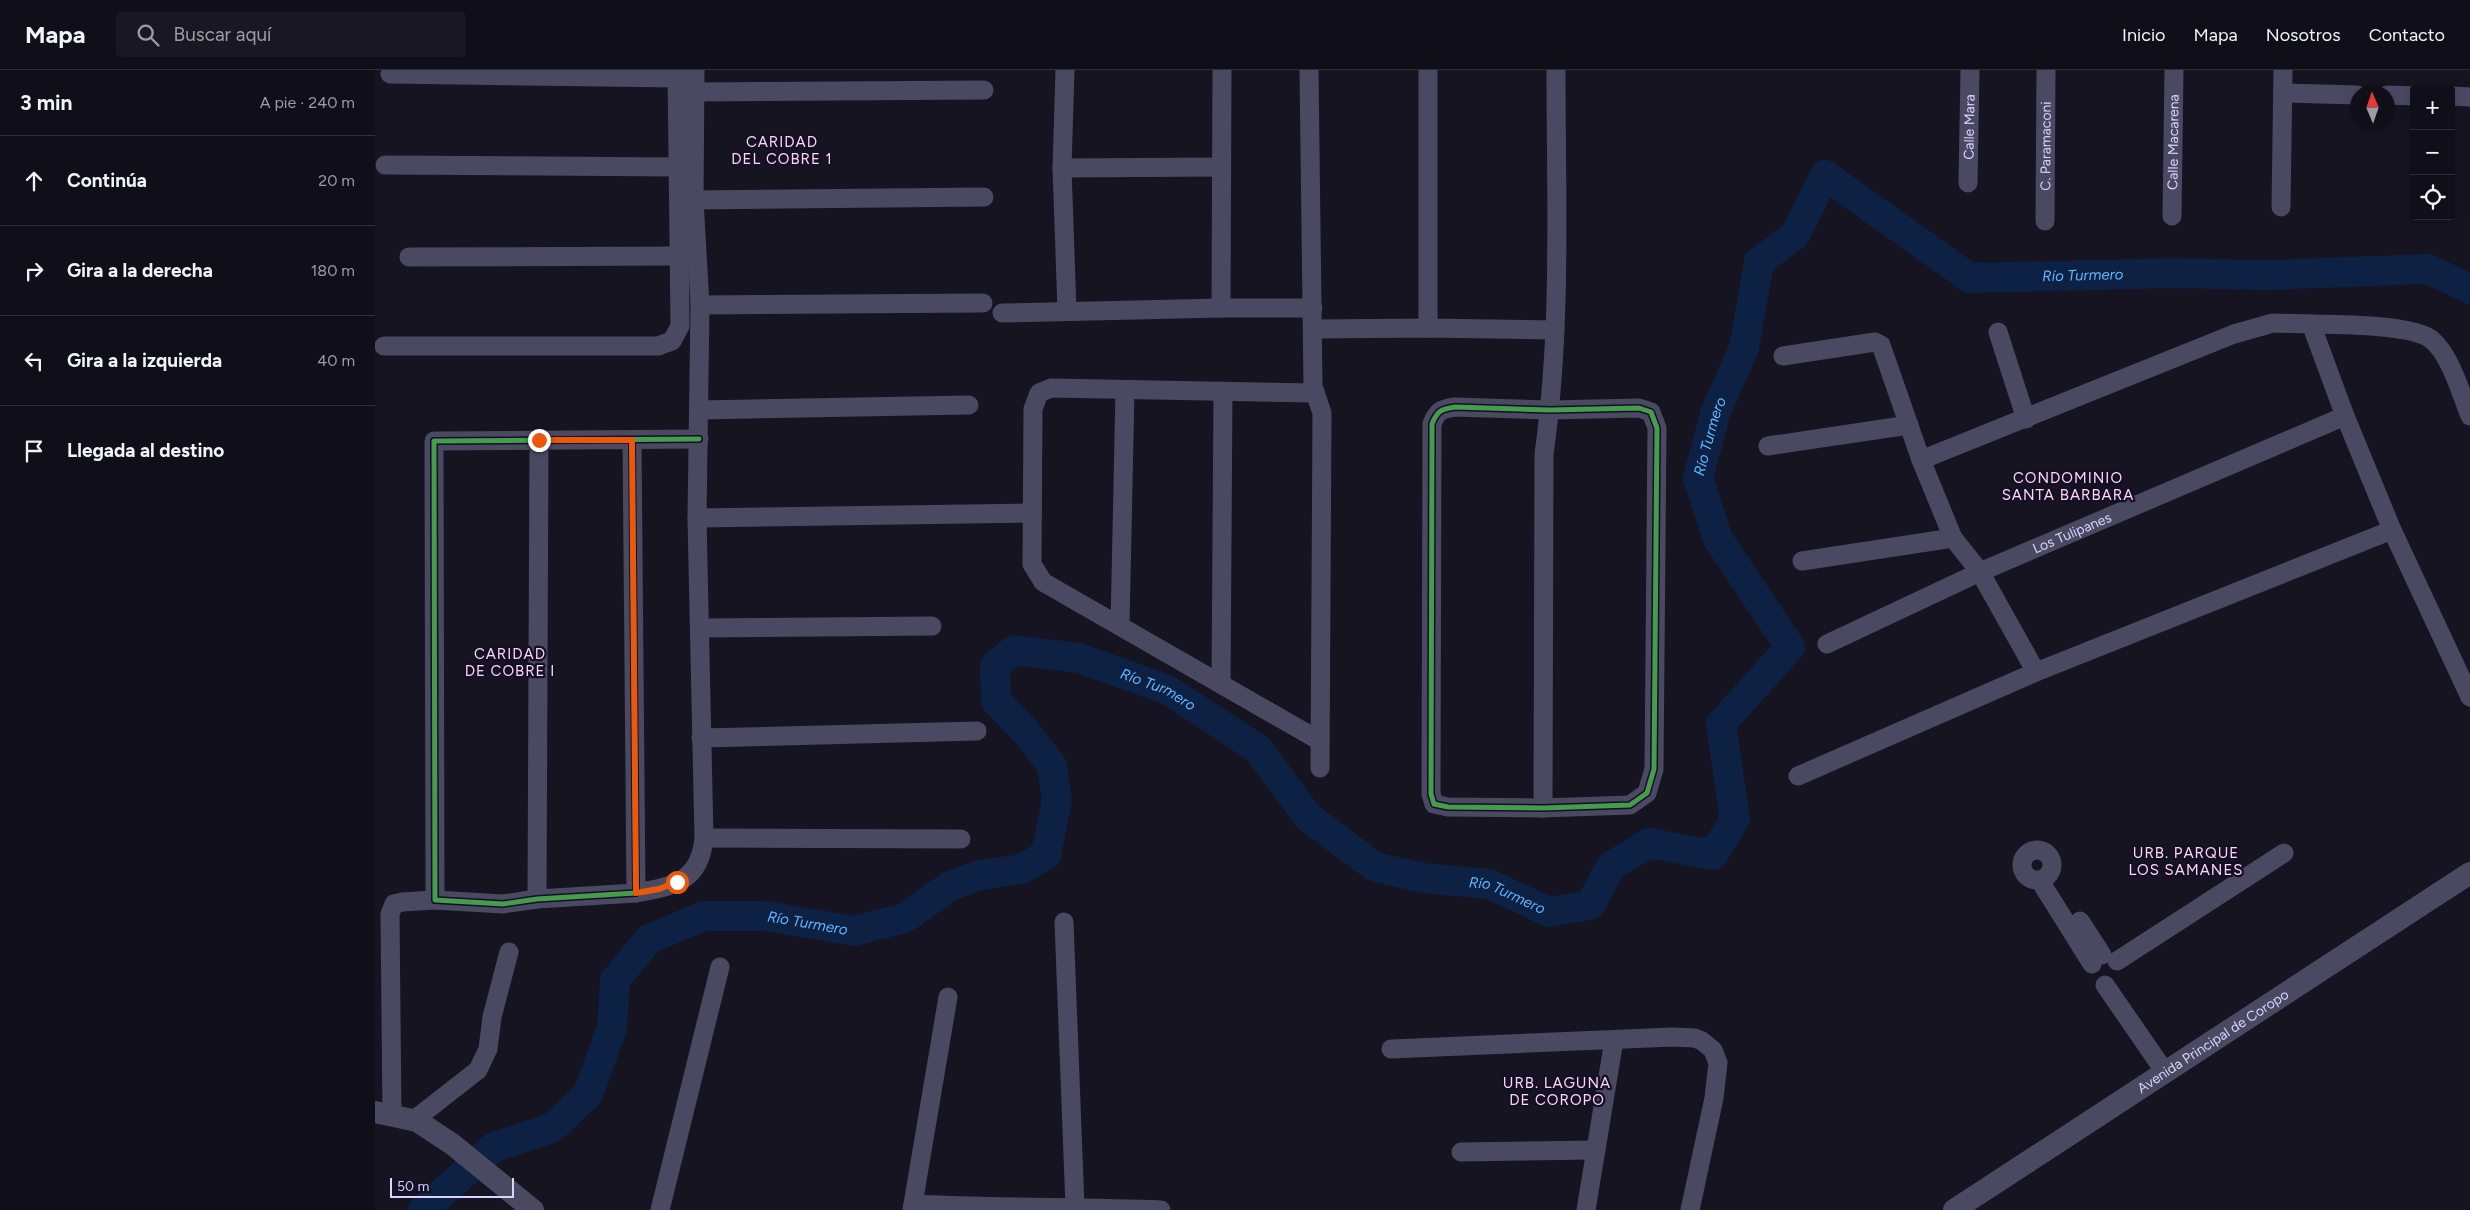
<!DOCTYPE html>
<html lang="es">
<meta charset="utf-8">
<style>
body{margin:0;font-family:Figtree,sans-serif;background:#191822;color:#f1f3f6}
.controls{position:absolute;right:15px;top:15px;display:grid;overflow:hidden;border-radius:5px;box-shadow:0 2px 12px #0003}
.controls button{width:45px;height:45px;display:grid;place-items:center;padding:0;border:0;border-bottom:1px solid #302f38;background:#100f19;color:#f1f3f6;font:25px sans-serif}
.compass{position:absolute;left:1975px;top:15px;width:45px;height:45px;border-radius:50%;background:#100f19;box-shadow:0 2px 12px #0003;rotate:358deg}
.scale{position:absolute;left:15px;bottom:12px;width:124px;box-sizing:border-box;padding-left:5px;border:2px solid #d9d4ff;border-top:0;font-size:14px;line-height:18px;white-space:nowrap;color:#d9d4ff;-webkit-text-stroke:4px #130f26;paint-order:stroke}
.stop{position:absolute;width:15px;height:15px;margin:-11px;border:4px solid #ea580c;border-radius:50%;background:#fff}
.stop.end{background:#ea580c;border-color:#fff;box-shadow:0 1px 5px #0008}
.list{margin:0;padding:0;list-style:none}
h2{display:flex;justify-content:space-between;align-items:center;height:65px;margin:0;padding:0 20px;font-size:21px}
h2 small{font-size:16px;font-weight:400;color:#9c9ca2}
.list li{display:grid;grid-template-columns:32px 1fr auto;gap:15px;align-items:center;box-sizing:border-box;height:90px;padding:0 20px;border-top:1px solid #302f38}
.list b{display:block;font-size:19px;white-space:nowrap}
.list em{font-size:16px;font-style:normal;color:#9c9ca2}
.icon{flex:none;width:28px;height:28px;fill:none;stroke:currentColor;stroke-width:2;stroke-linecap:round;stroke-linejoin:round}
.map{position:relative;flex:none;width:2095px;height:1140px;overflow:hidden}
header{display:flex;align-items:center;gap:30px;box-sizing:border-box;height:70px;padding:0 25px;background:#100f19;border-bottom:1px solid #302f38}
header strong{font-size:24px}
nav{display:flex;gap:28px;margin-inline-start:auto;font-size:18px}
.search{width:350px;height:45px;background:#191822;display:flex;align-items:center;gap:12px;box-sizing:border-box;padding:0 18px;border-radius:5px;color:#9c9ca2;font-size:19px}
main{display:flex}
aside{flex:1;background:#100f19}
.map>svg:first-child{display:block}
</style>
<header>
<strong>Mapa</strong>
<div class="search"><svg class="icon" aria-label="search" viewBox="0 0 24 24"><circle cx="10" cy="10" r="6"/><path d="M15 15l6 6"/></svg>Buscar aquí</div>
<nav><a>Inicio</a><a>Mapa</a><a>Nosotros</a><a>Contacto</a></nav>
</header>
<main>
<aside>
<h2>3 min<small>A pie · 240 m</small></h2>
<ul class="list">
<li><svg class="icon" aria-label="ahead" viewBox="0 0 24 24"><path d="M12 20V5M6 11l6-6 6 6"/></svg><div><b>Continúa</b></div><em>20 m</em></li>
<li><svg class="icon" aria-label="right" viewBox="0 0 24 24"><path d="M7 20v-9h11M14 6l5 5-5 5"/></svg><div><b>Gira a la derecha</b></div><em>180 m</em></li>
<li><svg class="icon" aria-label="left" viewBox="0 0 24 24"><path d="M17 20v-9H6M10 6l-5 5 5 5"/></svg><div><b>Gira a la izquierda</b></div><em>40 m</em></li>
<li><svg class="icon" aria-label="arrive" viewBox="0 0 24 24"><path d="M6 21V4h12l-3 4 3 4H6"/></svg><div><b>Llegada al destino</b></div></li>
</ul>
</aside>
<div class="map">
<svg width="2095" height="1140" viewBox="0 0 2095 1140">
<rect width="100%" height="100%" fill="#161421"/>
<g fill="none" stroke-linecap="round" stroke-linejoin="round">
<!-- river -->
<path stroke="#0d2144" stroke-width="30" id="s1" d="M 48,1140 L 119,1077 L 177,1058 L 213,1024 L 237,958 L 240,910 L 274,869 L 329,846 L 391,846 L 479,861 L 530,848 L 575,816 L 605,805 L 647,799 L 671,785 L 682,730 L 677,696 L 652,663 L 621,631 L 620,596 L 639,580 L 704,588 L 793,620 L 883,679 L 933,747 L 1000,797 L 1048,808 L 1114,814 L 1174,842 L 1215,835 L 1236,796 L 1274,773 L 1338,785 L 1360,749 L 1346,654 L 1415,577 L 1343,469 L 1323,408 L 1341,341 L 1369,278 L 1384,192 L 1420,165 L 1450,105 L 1595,208 L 1799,203 L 1890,205 L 2053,199 L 2095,219"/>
<!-- minor -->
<g stroke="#4a4962" stroke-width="19">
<path d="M 690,0 L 687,98 L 692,240"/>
<path d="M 934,0 L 938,316 L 947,343 L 945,698"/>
<path d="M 1053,0 L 1053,258"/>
<path d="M 15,4 L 302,8"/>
<path d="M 319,22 L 609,20"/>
<path d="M 1908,23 L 1982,25"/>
<path d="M 2012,25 L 2039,26"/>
<path d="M 2076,26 L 2095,27"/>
<path d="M 10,95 L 303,97"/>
<path d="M 687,98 L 846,97"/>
<path id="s2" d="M 1593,113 L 1595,0"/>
<path d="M 319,130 L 320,0"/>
<path d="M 1906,137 L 1908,0"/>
<path id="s3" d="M 1797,146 L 1799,0"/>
<path id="s4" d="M 1670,151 L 1671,0"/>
<path d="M 34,187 L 304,186"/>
<path d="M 325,235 L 608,233"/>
<path d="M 846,238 L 847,0"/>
<path d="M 627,243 L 846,238 L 938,238"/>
<path d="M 1936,254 C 1964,255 2038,254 2057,270 C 2076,286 2086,324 2095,346"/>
<path d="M 938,259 L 1053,258 L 1180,260"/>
<path d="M 1623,262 L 1651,349"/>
<path d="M 9,276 L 283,276 L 297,271 L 305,256 L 302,0"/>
<path d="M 1408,286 L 1500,272 L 1506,275 L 1546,390 L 1578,468 L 1605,502 L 1661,602"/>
<path d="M 940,323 L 676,318 L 664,323 L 658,339 L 657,494 L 668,512 L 945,671"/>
<path d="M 1080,337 L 1175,340 L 1264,338 L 1276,342 L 1282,358 L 1279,699 L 1272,723 L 1255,735 L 1168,738 L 1073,737 L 1059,734 L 1056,724 L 1057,354 C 1062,341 1066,339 1080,337 Z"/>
<path d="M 325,340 L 594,335"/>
<path d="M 257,370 L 261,823 L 162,829 L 128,834 L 60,830 L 59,371 L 324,369"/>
<path d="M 1393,376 L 1534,355"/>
<path d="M 1546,390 L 1859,264 L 1898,253 L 1936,254 L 1970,346 L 2017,460 L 2095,627"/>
<path d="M 322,448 L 657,443"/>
<path d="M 1427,491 L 1578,468"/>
<path d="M 745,556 L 750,320"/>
<path d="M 325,558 L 557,556"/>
<path id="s5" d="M 1452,574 L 1605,502 L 1970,346"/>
<path d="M 846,614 L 848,321"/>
<path d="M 326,668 L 602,661"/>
<path d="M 1423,706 L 1661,602 L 2017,460"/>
<path d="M 1168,738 L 1169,384 C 1187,257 1181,128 1181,0"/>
<path d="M 329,768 L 586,769"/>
<circle cx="1662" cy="795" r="15"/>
<path d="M 1665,811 L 1717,894"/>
<path d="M 261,823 C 300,816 325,811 329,768 L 322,448 L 325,235 L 319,130 L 609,127"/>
<path d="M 162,829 L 164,370"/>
<path d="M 1705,851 L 1727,885"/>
<path d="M 689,852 L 700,1137"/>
<path d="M 1742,891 L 1909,783"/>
<path d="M 1730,915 L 1790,1002"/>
<path d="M 1016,979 L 1298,967 L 1320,968 L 1327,971 L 1338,980 L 1343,993 L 1339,1028 L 1315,1140"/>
<path d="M 17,1045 L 15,844 L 19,834 L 27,832 L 60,830"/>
<path d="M 39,1050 L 103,1000 L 113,979 L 117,947 L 134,882"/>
<path d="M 1086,1082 L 1221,1080"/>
<path d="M 538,1134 C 621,1138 703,1137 786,1140"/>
<path d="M 285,1140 L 345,897"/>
<path d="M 537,1140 L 573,927"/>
<path d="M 1211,1140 L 1239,970"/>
</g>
<!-- tertiary -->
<g stroke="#4a4962" stroke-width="22">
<path d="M 0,1042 L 42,1051 L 77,1074 L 158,1140"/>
<path id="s6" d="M 1579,1140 L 2095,803"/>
</g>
<!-- cycleway casing -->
<g stroke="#130f26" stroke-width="8">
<path id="cycleway" d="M 1080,337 L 1175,340 L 1264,338 L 1276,342 L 1282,358 L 1279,699 L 1272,723 L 1255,735 L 1168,738 L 1073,737 L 1059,734 L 1056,724 L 1057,354 C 1062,341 1066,339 1080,337 Z
M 257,370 L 261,823 L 162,829 L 128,834 L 60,830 L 59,371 L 324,369"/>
</g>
<!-- cycleway -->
<use href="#cycleway" stroke="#469c4c" stroke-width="5"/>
</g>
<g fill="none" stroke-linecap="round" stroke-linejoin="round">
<!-- route -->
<path stroke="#ea580c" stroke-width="6" d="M 164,370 L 257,370 L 261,823 L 284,819 L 302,812"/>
</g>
<g text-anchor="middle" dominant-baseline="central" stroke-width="4.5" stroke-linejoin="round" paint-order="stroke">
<!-- street labels -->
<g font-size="14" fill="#d9d4ff" stroke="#130f26">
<text stroke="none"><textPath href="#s2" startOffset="56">Calle Mara</textPath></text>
<text stroke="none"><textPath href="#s3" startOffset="74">Calle Macarena</textPath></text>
<text stroke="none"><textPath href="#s4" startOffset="75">C. Paramaconi</textPath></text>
<text stroke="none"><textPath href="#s5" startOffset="269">Los Tulipanes</textPath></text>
<text stroke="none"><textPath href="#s6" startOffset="309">Avenida Principal de Coropo</textPath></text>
</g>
<!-- neighbourhood labels -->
<g font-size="15" letter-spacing="1" fill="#ffd6f0" stroke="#130f26">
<text x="407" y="72">CARIDAD<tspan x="407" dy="17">DEL COBRE 1</tspan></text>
<text x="1693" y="408">CONDOMINIO<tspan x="1693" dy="17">SANTA BARBARA</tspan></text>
<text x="135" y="584">CARIDAD<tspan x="135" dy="17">DE COBRE I</tspan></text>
<text x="1811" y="783">URB. PARQUE<tspan x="1811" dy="17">LOS SAMANES</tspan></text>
<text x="1182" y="1013">URB. LAGUNA<tspan x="1182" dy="17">DE COROPO</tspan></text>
</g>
<!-- water labels -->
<g font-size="15" font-style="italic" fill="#62b6ff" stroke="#130f26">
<text stroke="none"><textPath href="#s1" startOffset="2911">Río Turmero</textPath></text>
<text stroke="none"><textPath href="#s1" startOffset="2326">Río Turmero</textPath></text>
<text stroke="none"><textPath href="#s1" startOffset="1185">Río Turmero</textPath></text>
<text stroke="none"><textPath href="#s1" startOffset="1606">Río Turmero</textPath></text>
<text stroke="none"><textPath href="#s1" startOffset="541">Río Turmero</textPath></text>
</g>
</g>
</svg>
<div class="controls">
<button>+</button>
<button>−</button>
<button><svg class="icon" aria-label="locate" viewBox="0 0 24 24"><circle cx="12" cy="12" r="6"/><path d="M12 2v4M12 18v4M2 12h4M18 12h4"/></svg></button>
</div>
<svg class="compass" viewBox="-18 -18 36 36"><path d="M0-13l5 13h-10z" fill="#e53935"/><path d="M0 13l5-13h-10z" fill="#9c9ca2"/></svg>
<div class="scale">50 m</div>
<div class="stop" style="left:302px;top:812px"></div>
<div class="stop end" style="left:164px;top:370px"></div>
</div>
</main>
